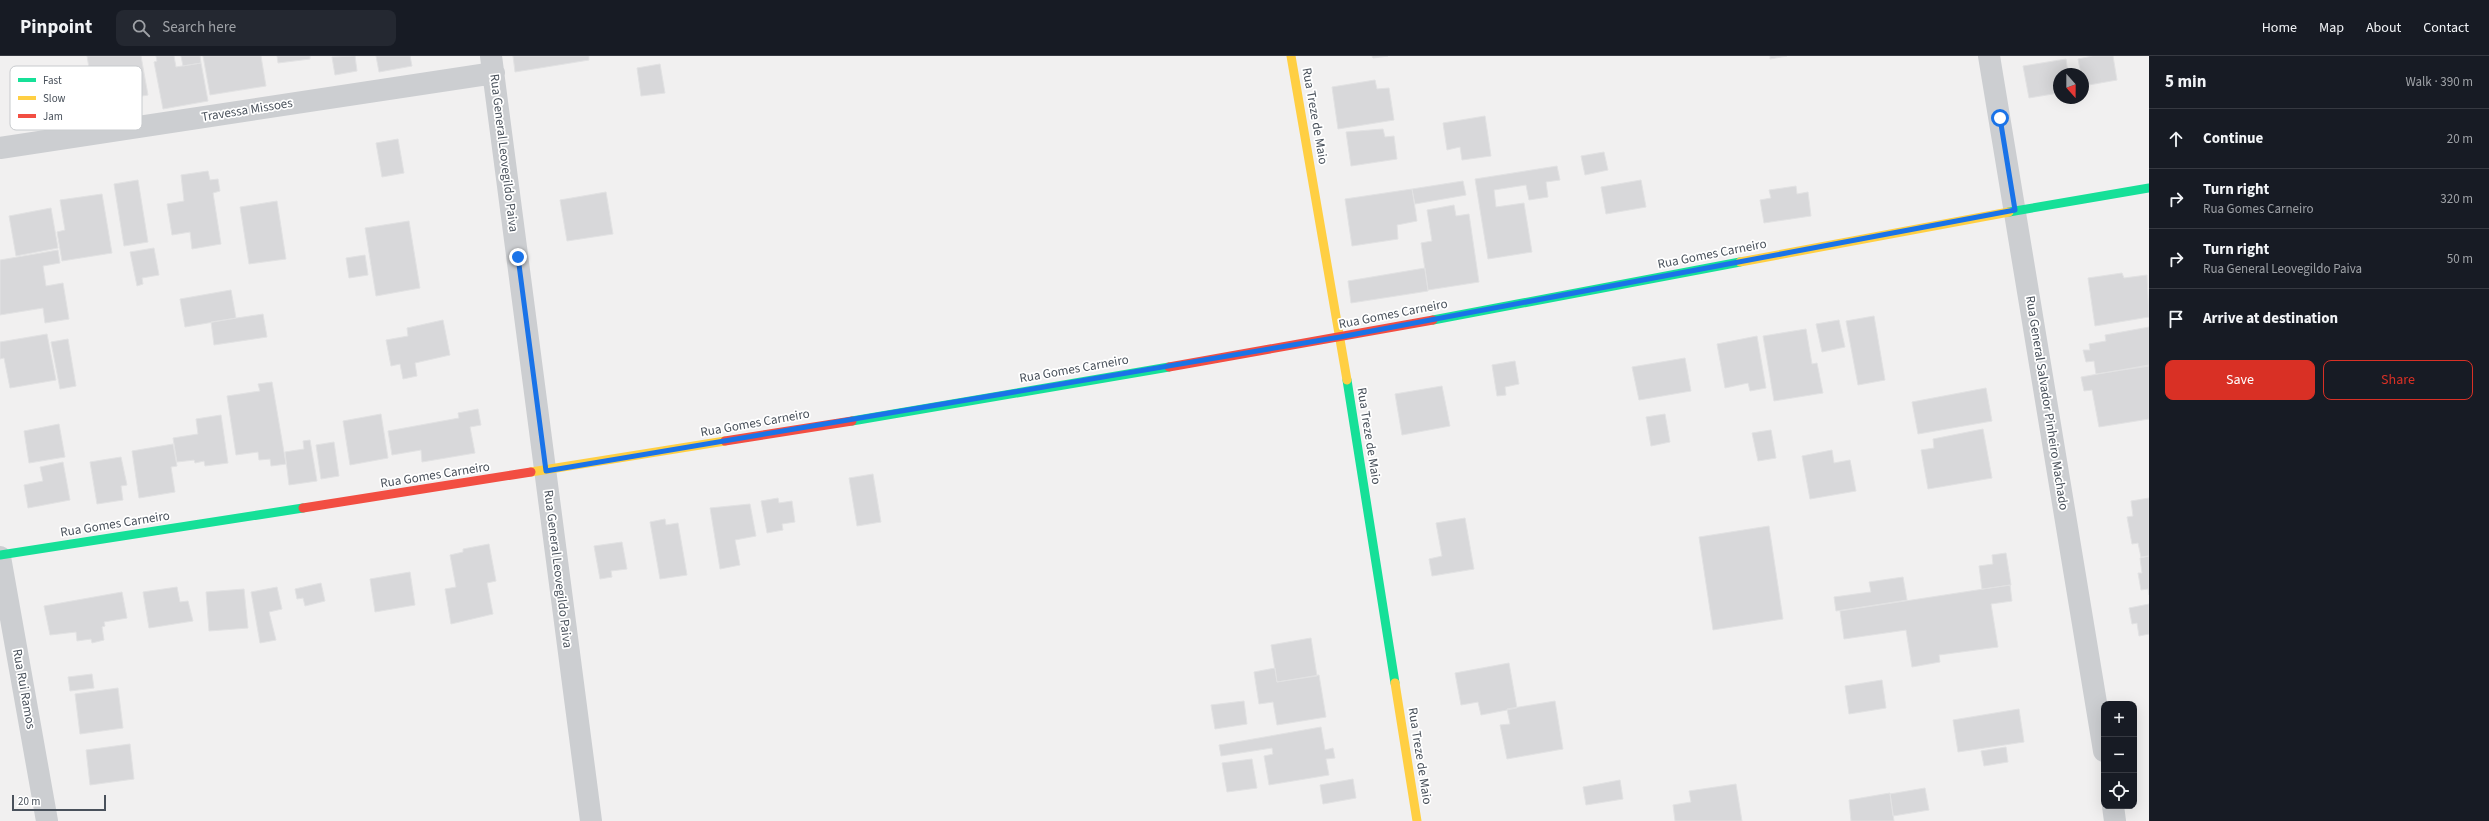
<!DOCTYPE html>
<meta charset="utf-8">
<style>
body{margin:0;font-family:"Source Sans 3",sans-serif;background:#242831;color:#f1f3f6}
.controls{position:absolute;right:12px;bottom:12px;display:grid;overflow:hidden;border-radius:8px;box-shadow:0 4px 16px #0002}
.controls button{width:36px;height:36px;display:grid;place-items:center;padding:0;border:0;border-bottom:1px solid #363941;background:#171b24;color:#f1f3f6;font:20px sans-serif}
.compass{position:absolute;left:2053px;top:12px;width:36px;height:36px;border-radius:50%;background:#171b24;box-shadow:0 4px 16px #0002;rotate:159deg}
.scale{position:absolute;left:12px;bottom:10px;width:94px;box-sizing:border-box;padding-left:4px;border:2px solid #49515b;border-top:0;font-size:11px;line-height:14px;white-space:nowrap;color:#49515b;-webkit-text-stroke:3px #fff;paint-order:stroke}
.stop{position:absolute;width:12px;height:12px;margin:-9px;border:3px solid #1a73e8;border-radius:50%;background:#fff}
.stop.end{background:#1a73e8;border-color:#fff;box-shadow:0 1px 4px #0008}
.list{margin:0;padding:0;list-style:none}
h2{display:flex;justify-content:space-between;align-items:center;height:52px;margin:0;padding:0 16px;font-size:17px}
h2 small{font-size:13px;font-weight:400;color:#9ea1a6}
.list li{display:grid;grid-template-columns:26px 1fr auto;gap:12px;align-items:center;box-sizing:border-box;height:60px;padding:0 16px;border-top:1px solid #363941}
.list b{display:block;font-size:15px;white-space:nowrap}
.list p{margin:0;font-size:13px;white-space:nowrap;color:#9ea1a6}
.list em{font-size:13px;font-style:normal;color:#9ea1a6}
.actions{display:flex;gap:8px;padding:12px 16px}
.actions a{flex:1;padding:9px 0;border:1px solid #d93025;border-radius:8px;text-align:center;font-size:14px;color:#d93025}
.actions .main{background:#d93025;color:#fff}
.icon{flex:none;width:22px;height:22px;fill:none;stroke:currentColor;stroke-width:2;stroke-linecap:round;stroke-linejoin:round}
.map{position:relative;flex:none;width:2149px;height:765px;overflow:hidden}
header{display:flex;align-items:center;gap:24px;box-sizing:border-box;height:56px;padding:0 20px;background:#171b24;border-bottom:1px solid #363941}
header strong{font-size:19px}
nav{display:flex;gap:22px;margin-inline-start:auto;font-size:14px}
.search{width:280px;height:36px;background:#242831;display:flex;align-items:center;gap:10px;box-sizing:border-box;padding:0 14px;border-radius:8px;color:#9ea1a6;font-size:15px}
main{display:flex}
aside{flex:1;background:#171b24}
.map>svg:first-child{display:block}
</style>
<header>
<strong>Pinpoint</strong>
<div class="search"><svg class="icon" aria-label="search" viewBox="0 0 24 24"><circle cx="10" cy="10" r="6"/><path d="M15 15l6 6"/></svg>Search here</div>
<nav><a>Home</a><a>Map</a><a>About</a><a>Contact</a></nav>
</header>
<main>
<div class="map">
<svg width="2149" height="765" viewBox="0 0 2149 765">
<rect width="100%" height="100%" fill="#f1f0f0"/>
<!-- building -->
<path fill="#d8d8da" stroke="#e2e2e3" d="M 87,0 L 141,0 L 148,39 L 95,48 Z
M 156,0 L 174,0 L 176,11 L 201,7 L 208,45 L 163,53 L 154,6 L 157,5 Z
M 181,0 L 200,0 L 201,7 L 183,10 Z
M 203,0 L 261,0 L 266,30 L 210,39 Z
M 277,0 L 310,0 L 310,3 L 278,7 Z
M 355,0 L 357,15 L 335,19 L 332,1 Z
M 376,0 L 410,0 L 412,10 L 379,16 Z
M 513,0 L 589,0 L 589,4 L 515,16 Z
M 1372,0 L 1388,0 L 1373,2 Z
M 1770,0 L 1787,0 L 1770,3 Z
M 2093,0 L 2113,0 L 2117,24 L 2083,30 L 2083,18 L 2081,18 L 2078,3 Z
M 2066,3 L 2068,18 L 2059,18 L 2059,37 L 2029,42 L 2023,10 Z
M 660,8 L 665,37 L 641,40 L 637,12 Z
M 1375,24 L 1377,33 L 1389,32 L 1394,64 L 1338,73 L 1332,31 Z
M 1485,60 L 1491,100 L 1462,104 L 1460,91 L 1447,94 L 1443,67 Z
M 1383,73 L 1385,81 L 1394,80 L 1397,103 L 1351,110 L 1346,76 Z
M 398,83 L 404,117 L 382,121 L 376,87 Z
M 1604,96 L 1608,114 L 1585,119 L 1581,100 Z
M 1557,110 L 1560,124 L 1546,126 L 1548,141 L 1529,144 L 1526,129 L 1494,134 L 1496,151 L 1524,147 L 1532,196 L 1488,203 L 1475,123 Z
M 208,115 L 210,124 L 218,123 L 220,135 L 213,137 L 221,188 L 192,193 L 190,176 L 172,179 L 167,148 L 184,145 L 181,119 Z
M 138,124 L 148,186 L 124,190 L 114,128 Z
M 1641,124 L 1646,151 L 1606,158 L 1601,131 Z
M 1463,125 L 1466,139 L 1415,148 L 1412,133 Z
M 1796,130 L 1797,138 L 1808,136 L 1811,160 L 1764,167 L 1760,144 L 1771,142 L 1769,134 Z
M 1412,133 L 1417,165 L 1397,169 L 1398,183 L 1352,190 L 1345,143 Z
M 606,136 L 613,178 L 567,185 L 560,144 Z
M 102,138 L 112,197 L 62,205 L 57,176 L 65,174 L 60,144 Z
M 277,145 L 286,203 L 249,208 L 240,151 Z
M 1454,149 L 1456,160 L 1469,158 L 1479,226 L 1428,234 L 1421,187 L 1432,185 L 1427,154 Z
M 51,152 L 58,192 L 16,200 L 9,160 Z
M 409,165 L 420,232 L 376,240 L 365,172 Z
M 154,192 L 159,219 L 142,222 L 143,228 L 137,230 L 130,196 Z
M 58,194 L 60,207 L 43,210 L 46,230 L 63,227 L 69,263 L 45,267 L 43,252 L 0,259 L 0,204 Z
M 365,199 L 368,219 L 349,222 L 346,202 Z
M 1425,212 L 1428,235 L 1351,247 L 1348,225 Z
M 2122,217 L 2124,222 L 2147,219 L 2149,261 L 2095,270 L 2088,222 Z
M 231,234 L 236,262 L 185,271 L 180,243 Z
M 263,258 L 267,281 L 214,289 L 211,266 Z
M 1874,260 L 1885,324 L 1858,329 L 1846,265 Z
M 443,264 L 450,299 L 415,307 L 417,320 L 403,323 L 400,308 L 391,310 L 386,284 L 408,280 L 407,272 Z
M 1839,264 L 1845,291 L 1822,296 L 1816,268 Z
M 2149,271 L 2149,310 L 2096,318 L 2094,305 L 2086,306 L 2083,294 L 2090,294 L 2089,288 L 2106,285 L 2105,279 Z
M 1806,273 L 1812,308 L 1817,307 L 1823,337 L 1774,345 L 1763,280 Z
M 47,278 L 56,324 L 10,332 L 4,302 L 0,303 L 0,286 Z
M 1757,280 L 1766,332 L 1750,335 L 1748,327 L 1725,332 L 1717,288 Z
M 68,283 L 76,330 L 60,333 L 51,286 Z
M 1685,302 L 1691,335 L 1639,344 L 1632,311 Z
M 1515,305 L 1519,328 L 1505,331 L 1506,339 L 1497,340 L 1492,309 Z
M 2149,309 L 2149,363 L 2099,371 L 2092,334 L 2084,335 L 2081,321 Z
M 272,326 L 286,408 L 271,410 L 270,403 L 259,404 L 258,396 L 236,399 L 227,340 L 260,335 L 258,328 Z
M 1442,330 L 1450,370 L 1402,379 L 1395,338 Z
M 1986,332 L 1992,365 L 1918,378 L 1912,346 Z
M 478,353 L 481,369 L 470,371 L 475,397 L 422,406 L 421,394 L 392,399 L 388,375 L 459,362 L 458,357 Z
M 381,358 L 388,402 L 350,409 L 343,365 Z
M 1665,358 L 1670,386 L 1651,390 L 1646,361 Z
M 221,359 L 228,407 L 205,410 L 204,405 L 195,407 L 194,404 L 177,406 L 173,382 L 198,378 L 196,363 Z
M 59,368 L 65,401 L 29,407 L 24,375 Z
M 1983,373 L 1992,422 L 1928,433 L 1921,394 L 1934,392 L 1933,383 Z
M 1771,374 L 1776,402 L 1758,405 L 1752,377 Z
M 310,384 L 317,425 L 289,429 L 285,396 L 304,393 L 303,385 Z
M 334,386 L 339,420 L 321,423 L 316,389 Z
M 173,388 L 177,410 L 171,411 L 175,436 L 139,442 L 132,395 Z
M 1832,394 L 1834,407 L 1850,404 L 1856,435 L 1810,443 L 1802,400 Z
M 121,401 L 127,429 L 121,430 L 123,444 L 97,448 L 90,406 Z
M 63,406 L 70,444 L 28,452 L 24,429 L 43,425 L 40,411 Z
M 873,418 L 881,466 L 857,470 L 849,422 Z
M 778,442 L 779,447 L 792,445 L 795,466 L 782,468 L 783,474 L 767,477 L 761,445 Z
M 2149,442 L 2149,500 L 2141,501 L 2138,487 L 2132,488 L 2127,461 L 2133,460 L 2131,445 Z
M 750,448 L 756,480 L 735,484 L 740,509 L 720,513 L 710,452 Z
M 1465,462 L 1474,513 L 1432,520 L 1429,503 L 1442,500 L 1436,467 Z
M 665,463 L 666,469 L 678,467 L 687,519 L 660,523 L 650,466 Z
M 1769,470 L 1783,563 L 1713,574 L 1699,481 Z
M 622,486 L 627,513 L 611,515 L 612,521 L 600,523 L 594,490 Z
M 489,488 L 496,525 L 487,527 L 493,558 L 451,568 L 445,533 L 456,531 L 450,499 L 463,496 L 463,493 Z
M 2006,497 L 2011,529 L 1982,533 L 1979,510 L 1993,508 L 1992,499 Z
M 2149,500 L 2149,539 L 2148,533 L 2141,534 L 2138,517 L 2142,517 L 2140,502 Z
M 410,516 L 415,549 L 375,556 L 370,523 Z
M 1903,521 L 1907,544 L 1836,555 L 1834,541 L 1871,536 L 1869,526 Z
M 321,527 L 325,545 L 305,550 L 303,542 L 297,543 L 295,533 Z
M 2010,529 L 2012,545 L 1991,548 L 1998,591 L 1939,599 L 1940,606 L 1912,611 L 1906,574 L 1844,583 L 1840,555 Z
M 177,531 L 180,546 L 188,545 L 193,565 L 149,572 L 143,536 Z
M 277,531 L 282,553 L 269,556 L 276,584 L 260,587 L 251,536 Z
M 244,533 L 248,572 L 209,575 L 206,536 Z
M 122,536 L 127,562 L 104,566 L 105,570 L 102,571 L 104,584 L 92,587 L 91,583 L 77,585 L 76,576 L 50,579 L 44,550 Z
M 2149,548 L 2149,578 L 2139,580 L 2137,567 L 2132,568 L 2129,552 Z
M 1311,582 L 1317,620 L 1277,626 L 1271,589 Z
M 1509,607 L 1517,652 L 1481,659 L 1478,646 L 1461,649 L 1455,617 Z
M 1275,612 L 1277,626 L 1319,619 L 1326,661 L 1277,669 L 1273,646 L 1259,648 L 1254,616 Z
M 92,618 L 94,632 L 70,635 L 68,621 Z
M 1882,624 L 1886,652 L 1849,658 L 1845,630 Z
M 118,632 L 123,672 L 80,678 L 75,638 Z
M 1244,645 L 1247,668 L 1215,673 L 1211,649 Z
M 1555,645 L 1563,693 L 1507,703 L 1500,669 L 1510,668 L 1507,653 Z
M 2019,653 L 2024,686 L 1958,696 L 1953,664 Z
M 1321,671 L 1325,694 L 1333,692 L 1335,702 L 1326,703 L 1329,719 L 1269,729 L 1264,700 L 1273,698 L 1272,692 L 1221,700 L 1219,689 Z
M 130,688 L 134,723 L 90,729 L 86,694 Z
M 2006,691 L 2008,706 L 1984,710 L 1981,695 Z
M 1252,703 L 1257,732 L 1227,736 L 1222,707 Z
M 1353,723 L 1356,742 L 1323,748 L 1320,729 Z
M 1620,724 L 1623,743 L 1586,749 L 1583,731 Z
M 1736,728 L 1742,765 L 1675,765 L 1673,749 L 1691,746 L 1689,735 Z
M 1925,732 L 1929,754 L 1893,760 L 1890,738 Z
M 1890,737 L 1894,765 L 1851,765 L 1849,744 Z"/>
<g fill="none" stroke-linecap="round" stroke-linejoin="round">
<!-- street -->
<path stroke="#ccced1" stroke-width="22" d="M 491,0 L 591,765
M 1989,0 L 2104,695
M 0,92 L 494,17
M 0,501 L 47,765
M 2113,750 L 2115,765"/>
<!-- fast -->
<path stroke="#16e098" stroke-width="9" d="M 2009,156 L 2149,132
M 1433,264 L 1740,206
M 1347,324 L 1395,627
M 852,365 L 1169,311
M 0,499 L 303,452"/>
<!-- slow -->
<path stroke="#ffcf43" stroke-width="9" d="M 1291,0 L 1347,324
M 1740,206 L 2009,156
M 531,416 L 725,385
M 1395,627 L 1417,765"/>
<!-- jam -->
<path stroke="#f24e42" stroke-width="9" d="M 1169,311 L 1433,264
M 725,385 L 852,365
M 303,452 L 531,416"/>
</g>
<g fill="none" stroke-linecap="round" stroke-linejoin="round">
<!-- route -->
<path stroke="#1a73e8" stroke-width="5" d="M 518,201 L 546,415 L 1340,281 L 2015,154 L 2000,62"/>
</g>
<g text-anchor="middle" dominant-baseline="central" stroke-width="3.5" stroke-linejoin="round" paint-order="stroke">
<!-- street labels -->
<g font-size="13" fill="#49515b" stroke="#fff">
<text transform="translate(247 54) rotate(-9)">Travessa Missoes</text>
<text transform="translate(1315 60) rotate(80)">Rua Treze de Maio</text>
<text transform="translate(504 97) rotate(83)">Rua General Leovegildo Paiva</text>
<text transform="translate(1712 198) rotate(-11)">Rua Gomes Carneiro</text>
<text transform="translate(1393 258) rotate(-11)">Rua Gomes Carneiro</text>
<text transform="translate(1074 313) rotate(-10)">Rua Gomes Carneiro</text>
<text transform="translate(2047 347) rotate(81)">Rua General Salvador Pinheiro Machado</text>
<text transform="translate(755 367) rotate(-10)">Rua Gomes Carneiro</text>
<text transform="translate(1369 380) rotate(81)">Rua Treze de Maio</text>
<text transform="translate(435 419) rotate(-9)">Rua Gomes Carneiro</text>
<text transform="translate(115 468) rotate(-9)">Rua Gomes Carneiro</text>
<text transform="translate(558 513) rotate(83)">Rua General Leovegildo Paiva</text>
<text transform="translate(24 633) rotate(80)">Rua Rui Ramos</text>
<text transform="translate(1420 700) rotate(81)">Rua Treze de Maio</text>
</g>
</g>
<!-- legend -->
<rect x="10" y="10" width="132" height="64" rx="6" fill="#fff" stroke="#c8cbce" stroke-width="1"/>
<rect x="18" y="22" width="18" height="4" fill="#16e098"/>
<rect x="18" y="40" width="18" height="4" fill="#ffcf43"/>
<rect x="18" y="58" width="18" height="4" fill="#f24e42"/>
<g font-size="11" fill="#49515b">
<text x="43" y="28">Fast</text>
<text x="43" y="46">Slow</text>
<text x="43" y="64">Jam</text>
</g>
</svg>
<div class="controls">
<button>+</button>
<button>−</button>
<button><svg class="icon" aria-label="locate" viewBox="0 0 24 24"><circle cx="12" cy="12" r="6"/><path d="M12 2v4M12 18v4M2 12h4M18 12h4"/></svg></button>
</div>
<svg class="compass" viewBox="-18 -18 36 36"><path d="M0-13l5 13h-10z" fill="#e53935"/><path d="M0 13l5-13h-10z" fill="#9ea1a6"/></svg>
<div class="scale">20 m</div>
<div class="stop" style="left:2000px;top:62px"></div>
<div class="stop end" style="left:518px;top:201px"></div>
</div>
<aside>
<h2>5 min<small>Walk · 390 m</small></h2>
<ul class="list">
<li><svg class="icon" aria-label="ahead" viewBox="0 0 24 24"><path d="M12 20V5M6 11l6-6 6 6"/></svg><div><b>Continue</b></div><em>20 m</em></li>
<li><svg class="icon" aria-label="right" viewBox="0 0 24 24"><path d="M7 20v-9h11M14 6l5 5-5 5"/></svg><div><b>Turn right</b><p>Rua Gomes Carneiro</p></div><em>320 m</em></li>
<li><svg class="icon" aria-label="right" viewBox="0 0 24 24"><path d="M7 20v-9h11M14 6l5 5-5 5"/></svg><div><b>Turn right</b><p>Rua General Leovegildo Paiva</p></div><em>50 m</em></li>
<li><svg class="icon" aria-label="arrive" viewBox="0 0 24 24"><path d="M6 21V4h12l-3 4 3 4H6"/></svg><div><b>Arrive at destination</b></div></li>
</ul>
<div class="actions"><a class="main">Save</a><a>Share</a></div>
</aside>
</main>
